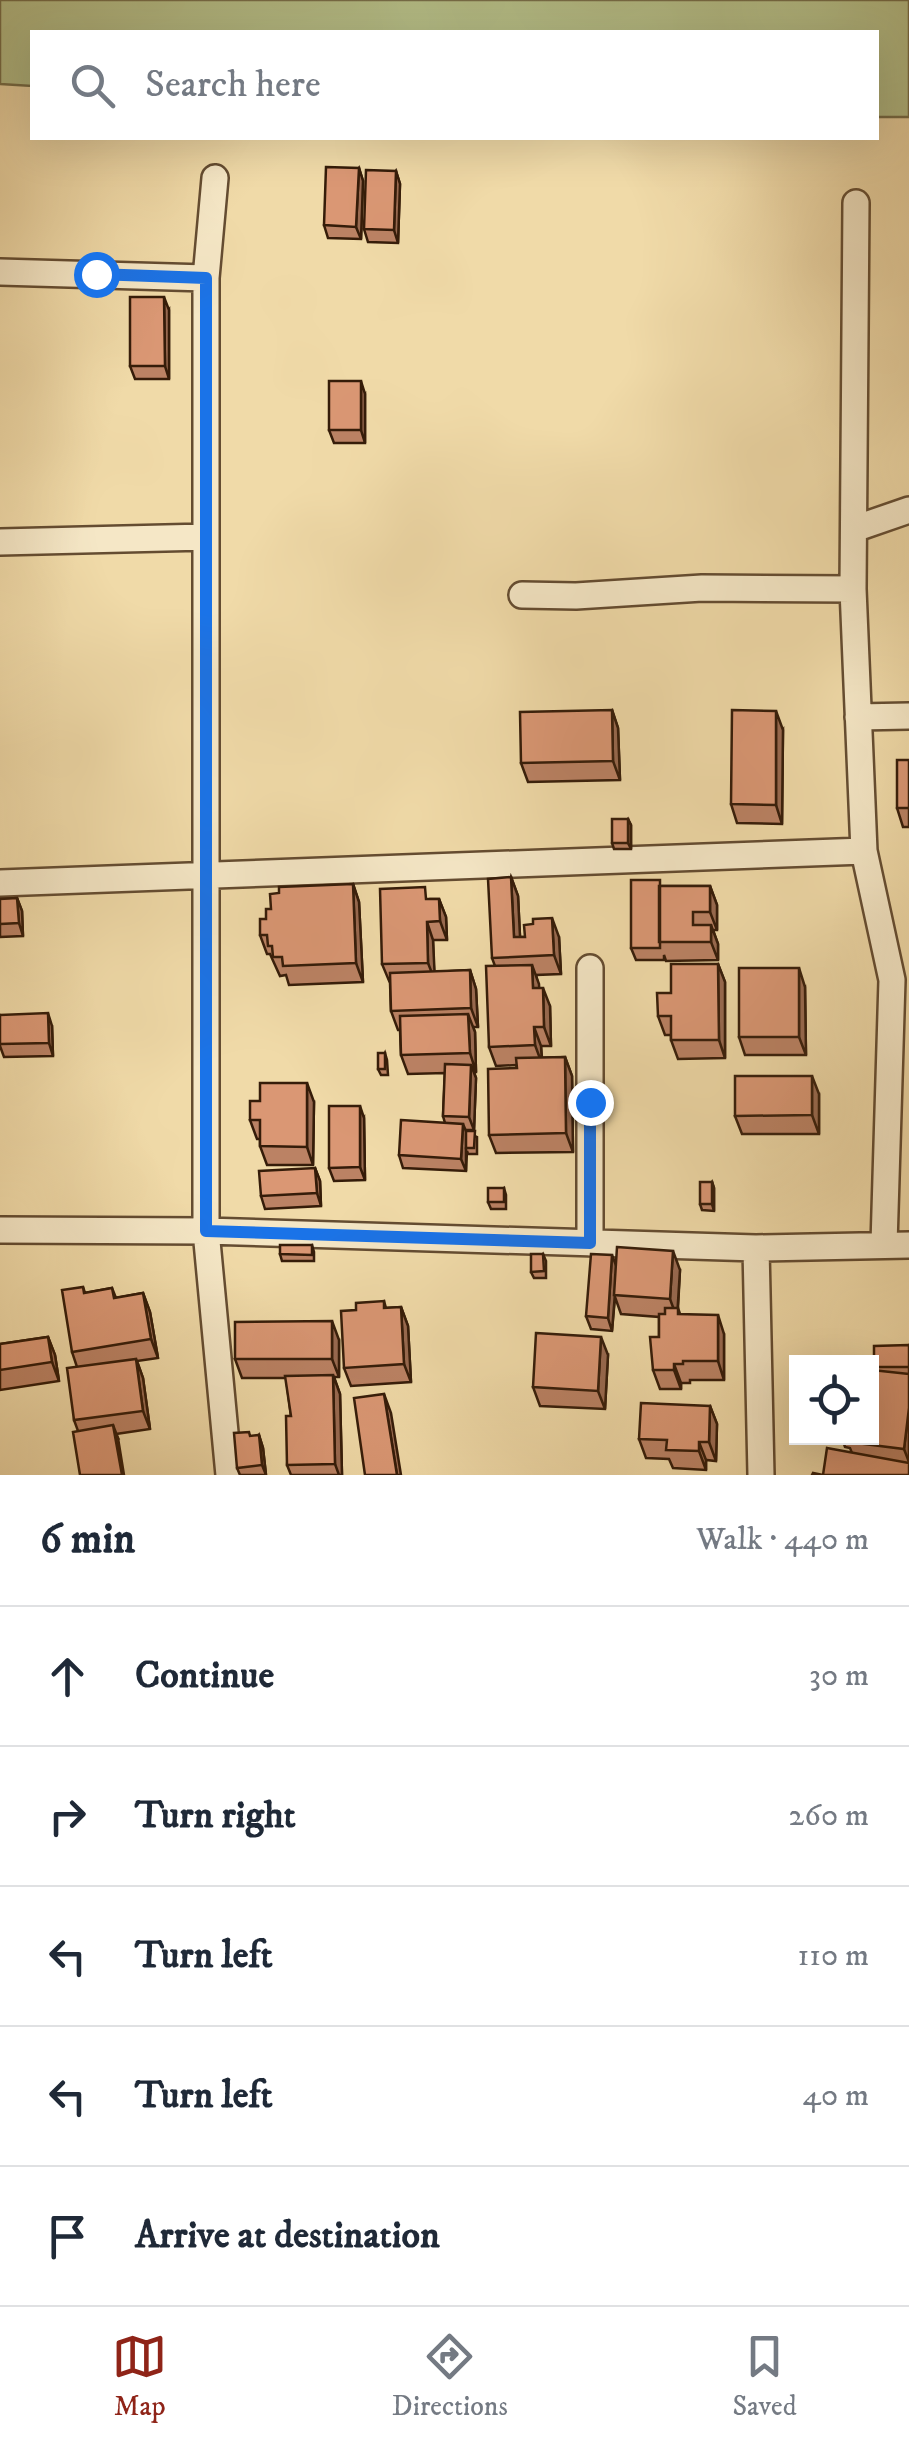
<!DOCTYPE html>
<meta charset="utf-8">
<style>
body{margin:0;font-family:"IM FELL DW Pica",serif;background:#f2f2f3;color:#1f2937}
.controls{position:absolute;right:30px;bottom:30px;display:grid;overflow:hidden;border-radius:0px;box-shadow:0 10px 40px #0002}
.controls button{width:90px;height:90px;display:grid;place-items:center;padding:0;border:0;border-bottom:2px solid #e0e1e3;background:#fff;color:#1f2937;font:50px sans-serif}
.stop{position:absolute;width:30px;height:30px;margin:-22px;border:8px solid #1a73e8;border-radius:50%;background:#fff}
.stop.end{background:#1a73e8;border-color:#fff;box-shadow:0 2px 10px #0008}
.list{margin:0;padding:0;list-style:none}
h2{display:flex;justify-content:space-between;align-items:center;height:130px;margin:0;padding:0 40px;font-size:42px}
h2 small{font-size:32px;font-weight:400;color:#747a83}
.list li{display:grid;grid-template-columns:65px 1fr auto;gap:30px;align-items:center;box-sizing:border-box;height:140px;padding:0 40px;border-top:2px solid #e0e1e3}
.list b{display:block;font-size:38px;white-space:nowrap}
.list em{font-size:32px;font-style:normal;color:#747a83}
.icon{flex:none;width:55px;height:55px;fill:none;stroke:currentColor;stroke-width:2;stroke-linecap:round;stroke-linejoin:round}
.map{position:relative;flex:none;width:909px;height:1475px;overflow:hidden}
.search{position:absolute;background:#fff;box-shadow:0 10px 40px #0002;left:30px;right:30px;top:30px;height:110px;display:flex;align-items:center;gap:25px;box-sizing:border-box;padding:0 35px;border-radius:0px;color:#747a83;font-size:38px}
.sheet{height:830px;background:#fff}
nav{display:flex;justify-content:space-around;align-items:center;box-sizing:border-box;height:140px;border-top:2px solid #e0e1e3;background:#fff;font-size:28px;color:#747a83}
nav a{display:grid;justify-items:center;gap:5px}
nav .on{color:#8f2418}
.map>svg:first-child{display:block}
</style>
<div class="map">
<svg width="909" height="1475" viewBox="0 0 909 1475">
<rect width="100%" height="100%" fill="#f0daa8"/>
<filter id="stains"><feTurbulence type="fractalNoise" baseFrequency=".002" numOctaves="4"/><feColorMatrix values="0 0 0 0 .2 0 0 0 0 .09 0 0 0 0 .02 0 0 0 .5 -.17"/></filter>
<radialGradient id="worn" r=".72"><stop offset=".6" stop-color="#630" stop-opacity="0"/><stop offset="1" stop-color="#630" stop-opacity=".3"/></radialGradient>
<!-- green -->
<path fill="#b5c18b" stroke="#756e4a" stroke-width="2.5" d="M 0,0 L 909,0 L 909,117 L 877,117 L 876,32 L 32,32 L 32,86 L 0,84 Z"/>
<g fill="none" stroke-linecap="round" stroke-linejoin="round">
<!-- street casing -->
<g stroke="#644c31" stroke-width="30">
<path id="street" d="M 215,178 L 206,278 L 206,1231 L 229,1475
M 856,203 L 853,589 L 864,851 L 892,980 L 884,1244
M 0,272 L 206,278
M 854,529 L 909,510
M 0,542 L 206,537
M 522,595 L 576,596 L 702,588 L 853,589
M 858,717 L 909,716
M 0,883 L 864,851
M 590,968 L 590,1243
M 0,1230 L 206,1231 L 756,1248 L 909,1245
M 756,1248 L 761,1475"/>
</g>
<!-- street -->
<use href="#street" stroke="#f5e7c6" stroke-width="25"/>
</g>
<!-- wall -->
<path fill="#bb8264" stroke="#351c09" stroke-width="2.5" d="M 359,168 L 363,181 L 361,239 L 328,238 L 324,225 Z
M 396,171 L 400,184 L 398,243 L 368,242 L 364,229 Z
M 169,310 L 169,379 L 135,379 L 130,366 Z
M 365,394 L 365,443 L 334,443 L 329,430 Z
M 612,710 L 618,728 L 620,780 L 528,782 L 521,763 Z
M 783,730 L 782,824 L 737,823 L 731,804 Z
M 909,760 L 909,827 L 903,827 L 897,808 Z
M 628,819 L 631,825 L 631,849 L 614,849 L 612,843 Z
M 511,877 L 518,896 L 520,937 L 525,937 L 533,924 L 559,937 L 561,974 L 536,975 L 539,988 L 550,1006 L 551,1046 L 541,1046 L 542,1058 L 565,1057 L 572,1076 L 573,1152 L 496,1153 L 489,1135 L 517,1068 L 516,1065 L 496,1066 L 489,1047 L 495,966 L 492,958 Z
M 353,884 L 359,902 L 363,982 L 289,985 L 286,975 L 280,976 L 270,954 L 267,954 L 260,935 L 271,909 Z
M 662,886 L 710,886 L 717,905 L 717,930 L 713,930 L 718,944 L 718,960 L 666,961 L 664,955 L 664,960 L 636,960 L 631,948 Z
M 17,898 L 22,911 L 23,936 L 0,937 L 0,899 Z
M 430,899 L 439,899 L 446,917 L 447,940 L 433,940 L 434,972 L 470,970 L 476,989 L 478,1027 L 473,1027 L 475,1032 L 476,1072 L 474,1072 L 476,1078 L 474,1130 L 466,1130 L 466,1132 L 477,1137 L 477,1154 L 468,1154 L 467,1151 L 466,1171 L 403,1168 L 399,1155 L 445,1123 L 443,1116 L 445,1073 L 408,1074 L 401,1055 L 400,1030 L 398,1030 L 391,1011 L 390,983 L 382,964 Z
M 718,964 L 725,982 L 725,1058 L 678,1059 L 671,1040 L 671,1035 L 665,1035 L 658,1016 L 671,993 Z
M 805,987 L 806,1055 L 745,1055 L 739,1037 Z
M 0,1015 L 52,1026 L 53,1056 L 4,1057 L 0,1046 Z
M 385,1053 L 387,1060 L 388,1075 L 381,1075 L 378,1069 Z
M 819,1094 L 819,1134 L 742,1134 L 735,1116 Z
M 314,1102 L 313,1165 L 267,1165 L 260,1146 L 260,1139 L 257,1139 L 250,1120 Z
M 364,1118 L 365,1180 L 334,1181 L 329,1168 Z
M 315,1168 L 320,1181 L 321,1206 L 265,1209 L 261,1196 Z
M 712,1182 L 714,1188 L 714,1211 L 702,1210 L 700,1204 Z
M 504,1188 L 506,1195 L 506,1209 L 491,1209 L 488,1202 Z
M 312,1245 L 314,1252 L 314,1261 L 282,1261 L 280,1254 Z
M 543,1254 L 546,1261 L 546,1278 L 534,1278 L 531,1272 Z
M 616,1266 L 680,1270 L 678,1308 L 680,1314 L 724,1334 L 724,1380 L 690,1380 L 690,1383 L 681,1383 L 681,1389 L 660,1389 L 653,1370 L 659,1337 L 659,1317 L 621,1314 L 615,1297 L 612,1331 L 591,1329 L 586,1316 Z
M 83,1287 L 85,1293 L 112,1288 L 116,1298 L 143,1293 L 150,1312 L 158,1358 L 137,1361 L 143,1378 L 150,1429 L 116,1434 L 118,1438 L 78,1431 L 74,1420 L 77,1367 L 72,1352 Z
M 384,1301 L 386,1308 L 401,1307 L 408,1326 L 411,1382 L 351,1386 L 344,1368 L 356,1310 Z
M 48,1337 L 55,1355 L 59,1381 L 0,1390 L 0,1344 Z
M 339,1340 L 339,1377 L 334,1377 L 340,1394 L 342,1475 L 291,1475 L 287,1465 L 291,1416 L 286,1378 L 242,1378 L 235,1359 Z
M 909,1345 L 909,1475 L 823,1475 L 852,1453 L 850,1448 L 845,1447 L 842,1438 L 872,1438 L 872,1360 L 874,1365 Z
M 608,1355 L 605,1409 L 540,1406 L 533,1387 Z
M 710,1406 L 717,1424 L 716,1461 L 706,1460 L 706,1470 L 673,1468 L 669,1459 L 646,1458 L 639,1439 Z
M 259,1435 L 263,1448 L 266,1475 L 240,1475 L 237,1468 Z"/>
<!-- shaded-wall -->
<path fill="#996a51" stroke="#351c09" stroke-width="2.5" d="M 359,168 L 363,181 L 361,239 L 356,227 Z
M 396,171 L 400,184 L 398,243 L 394,230 Z
M 164,297 L 169,310 L 169,379 L 165,366 Z
M 361,381 L 365,394 L 365,443 L 361,430 Z
M 612,710 L 618,728 L 620,780 L 613,761 Z
M 776,711 L 783,730 L 782,824 L 776,805 Z
M 628,819 L 631,825 L 631,849 L 628,843 Z
M 511,877 L 518,896 L 521,956 L 514,937 Z
M 353,884 L 359,902 L 363,982 L 356,963 Z
M 710,886 L 717,905 L 717,930 L 710,912 Z
M 17,898 L 22,911 L 23,936 L 19,923 Z
M 439,899 L 446,917 L 447,940 L 440,921 Z
M 552,918 L 559,937 L 561,974 L 554,955 Z
M 427,922 L 433,940 L 435,981 L 428,963 Z
M 711,925 L 718,944 L 718,960 L 711,942 Z
M 718,964 L 725,982 L 725,1058 L 719,1040 Z
M 532,965 L 539,984 L 540,1007 L 533,988 Z
M 799,968 L 805,987 L 806,1055 L 799,1037 Z
M 470,970 L 476,989 L 478,1027 L 471,1008 Z
M 543,988 L 550,1006 L 551,1046 L 544,1027 Z
M 48,1013 L 52,1026 L 53,1056 L 49,1043 Z
M 468,1014 L 475,1032 L 476,1072 L 470,1053 Z
M 534,1027 L 541,1046 L 542,1064 L 535,1045 Z
M 565,1057 L 572,1076 L 573,1152 L 566,1133 Z
M 471,1065 L 476,1078 L 474,1130 L 469,1117 Z
M 812,1076 L 819,1094 L 819,1134 L 812,1115 Z
M 307,1083 L 314,1102 L 313,1165 L 307,1147 Z
M 360,1106 L 364,1118 L 365,1180 L 360,1167 Z
M 463,1124 L 468,1136 L 466,1148 L 466,1171 L 461,1159 Z
M 315,1168 L 320,1181 L 321,1206 L 317,1193 Z
M 712,1182 L 714,1188 L 714,1211 L 712,1204 Z
M 673,1251 L 680,1270 L 677,1318 L 670,1299 Z
M 612,1255 L 617,1268 L 612,1331 L 608,1318 Z
M 143,1293 L 150,1312 L 158,1358 L 151,1339 Z
M 401,1307 L 408,1326 L 411,1382 L 404,1364 Z
M 718,1315 L 724,1334 L 724,1380 L 718,1361 Z
M 332,1321 L 339,1340 L 339,1377 L 332,1359 Z
M 48,1337 L 55,1355 L 59,1381 L 52,1362 Z
M 601,1337 L 608,1355 L 605,1409 L 598,1391 Z
M 136,1359 L 143,1378 L 150,1429 L 143,1411 Z
M 674,1364 L 681,1383 L 681,1389 L 674,1370 Z
M 333,1375 L 340,1394 L 342,1475 L 339,1475 L 335,1464 Z
M 384,1394 L 391,1413 L 401,1475 L 397,1475 Z
M 710,1406 L 717,1424 L 716,1461 L 709,1442 Z
M 909,1407 L 909,1462 L 904,1449 Z
M 113,1425 L 118,1438 L 124,1475 L 122,1475 Z
M 259,1435 L 263,1448 L 266,1475 L 262,1465 Z
M 699,1442 L 706,1460 L 706,1470 L 699,1451 Z"/>
<!-- building -->
<path fill="#da9774" stroke="#351c09" stroke-width="2.5" d="M 326,167 L 359,168 L 356,227 L 324,225 Z
M 366,170 L 396,171 L 394,230 L 364,229 Z
M 130,297 L 164,297 L 165,366 L 130,366 Z
M 329,381 L 361,381 L 361,430 L 329,430 Z
M 612,710 L 613,761 L 521,763 L 520,712 Z
M 732,710 L 776,711 L 776,805 L 731,804 Z
M 897,760 L 909,760 L 909,808 L 897,808 Z
M 612,819 L 628,819 L 628,843 L 612,843 Z
M 511,877 L 514,937 L 525,937 L 524,925 L 533,924 L 533,919 L 552,918 L 554,955 L 492,958 L 488,879 Z
M 631,880 L 660,880 L 660,948 L 631,948 Z
M 353,884 L 356,963 L 283,966 L 282,957 L 273,957 L 272,946 L 268,946 L 267,935 L 260,935 L 260,919 L 266,919 L 266,909 L 271,909 L 270,894 L 279,893 L 279,887 Z
M 659,886 L 710,886 L 710,912 L 693,912 L 693,925 L 711,925 L 711,942 L 659,942 Z
M 425,887 L 426,899 L 439,899 L 440,921 L 427,922 L 428,963 L 382,964 L 380,889 Z
M 17,898 L 19,923 L 0,924 L 0,899 Z
M 671,964 L 718,964 L 719,1040 L 671,1040 L 671,1016 L 658,1016 L 657,993 L 671,993 Z
M 532,965 L 533,988 L 543,988 L 544,1027 L 534,1027 L 535,1045 L 489,1047 L 486,966 Z
M 739,968 L 799,968 L 799,1037 L 739,1037 Z
M 470,970 L 471,1008 L 391,1011 L 390,973 Z
M 48,1013 L 49,1043 L 0,1044 L 0,1015 Z
M 468,1014 L 470,1053 L 401,1055 L 400,1016 Z
M 378,1053 L 385,1053 L 385,1069 L 378,1069 Z
M 565,1057 L 566,1133 L 489,1135 L 488,1069 L 517,1068 L 516,1058 Z
M 445,1064 L 471,1065 L 469,1117 L 443,1116 Z
M 735,1076 L 812,1076 L 812,1115 L 735,1116 Z
M 260,1083 L 307,1083 L 307,1147 L 260,1146 L 260,1120 L 250,1120 L 250,1101 L 260,1101 Z
M 329,1106 L 360,1106 L 360,1167 L 329,1168 Z
M 401,1120 L 463,1124 L 461,1159 L 399,1155 Z
M 466,1131 L 475,1131 L 474,1148 L 466,1148 Z
M 315,1168 L 317,1193 L 261,1196 L 259,1171 Z
M 700,1182 L 712,1182 L 712,1204 L 700,1204 Z
M 488,1188 L 504,1188 L 504,1202 L 488,1202 Z
M 280,1245 L 312,1245 L 312,1255 L 280,1254 Z
M 617,1247 L 673,1251 L 670,1299 L 614,1295 Z
M 531,1254 L 543,1254 L 544,1271 L 531,1272 Z
M 591,1254 L 612,1255 L 608,1318 L 586,1316 Z
M 83,1287 L 84,1293 L 112,1288 L 114,1298 L 143,1293 L 151,1339 L 72,1352 L 62,1290 Z
M 384,1301 L 384,1308 L 401,1307 L 404,1364 L 344,1368 L 341,1311 L 356,1310 L 356,1303 Z
M 665,1308 L 678,1308 L 678,1314 L 718,1315 L 718,1361 L 683,1361 L 683,1364 L 674,1364 L 674,1370 L 653,1370 L 650,1337 L 659,1337 L 659,1314 L 665,1314 Z
M 332,1321 L 332,1359 L 235,1359 L 235,1322 Z
M 536,1333 L 601,1337 L 598,1391 L 533,1387 Z
M 48,1337 L 52,1362 L 0,1370 L 0,1344 Z
M 909,1345 L 909,1367 L 874,1367 L 874,1346 Z
M 136,1359 L 143,1411 L 74,1420 L 67,1368 Z
M 854,1360 L 872,1360 L 872,1370 L 872,1362 L 854,1362 Z
M 872,1370 L 909,1374 L 909,1408 L 904,1449 L 848,1442 L 849,1438 L 872,1438 Z
M 333,1375 L 335,1464 L 287,1465 L 286,1416 L 291,1416 L 285,1376 Z
M 384,1394 L 397,1475 L 365,1475 L 354,1398 Z
M 641,1403 L 710,1406 L 709,1442 L 699,1442 L 699,1451 L 666,1450 L 667,1440 L 639,1439 Z
M 113,1425 L 122,1475 L 80,1475 L 73,1432 Z
M 249,1432 L 250,1436 L 259,1435 L 262,1465 L 237,1468 L 234,1433 Z
M 827,1448 L 909,1463 L 909,1475 L 812,1475 L 813,1473 L 823,1475 Z"/>
<g fill="none" stroke-linecap="round" stroke-linejoin="round">
<!-- route -->
<path stroke="#1a73e8" stroke-width="12" d="M 96,274 L 206,278 L 206,1231 L 590,1243 L 590,1102"/>
</g>
<rect width="100%" height="100%" filter="url(#stains)"/>
<rect width="100%" height="100%" fill="url(#worn)"/>
</svg>
<div class="controls">
<button><svg class="icon" aria-label="locate" viewBox="0 0 24 24"><circle cx="12" cy="12" r="6"/><path d="M12 2v4M12 18v4M2 12h4M18 12h4"/></svg></button>
</div>
<div class="stop" style="left:96px;top:274px"></div>
<div class="stop end" style="left:590px;top:1102px"></div>
<div class="search"><svg class="icon" aria-label="search" viewBox="0 0 24 24"><circle cx="10" cy="10" r="6"/><path d="M15 15l6 6"/></svg>Search here</div>
</div>
<section class="sheet">
<h2>6 min<small>Walk · 440 m</small></h2>
<ul class="list">
<li><svg class="icon" aria-label="ahead" viewBox="0 0 24 24"><path d="M12 20V5M6 11l6-6 6 6"/></svg><div><b>Continue</b></div><em>30 m</em></li>
<li><svg class="icon" aria-label="right" viewBox="0 0 24 24"><path d="M7 20v-9h11M14 6l5 5-5 5"/></svg><div><b>Turn right</b></div><em>260 m</em></li>
<li><svg class="icon" aria-label="left" viewBox="0 0 24 24"><path d="M17 20v-9H6M10 6l-5 5 5 5"/></svg><div><b>Turn left</b></div><em>110 m</em></li>
<li><svg class="icon" aria-label="left" viewBox="0 0 24 24"><path d="M17 20v-9H6M10 6l-5 5 5 5"/></svg><div><b>Turn left</b></div><em>40 m</em></li>
<li><svg class="icon" aria-label="arrive" viewBox="0 0 24 24"><path d="M6 21V4h12l-3 4 3 4H6"/></svg><div><b>Arrive at destination</b></div></li>
</ul>
</section>
<nav>
<a class="on"><svg class="icon" aria-label="map" viewBox="0 0 24 24"><path d="M3 6l6-2 6 2 6-2v14l-6 2-6-2-6 2zM9 4v14M15 6v14"/></svg>Map</a>
<a><svg class="icon" aria-label="directions" viewBox="0 0 24 24"><path d="M12 3l9 9-9 9-9-9zM9 14v-3h6M13 9l2 2-2 2"/></svg>Directions</a>
<a><svg class="icon" aria-label="saved" viewBox="0 0 24 24"><path d="M7 4h10v16l-5-4-5 4z"/></svg>Saved</a>
</nav>
